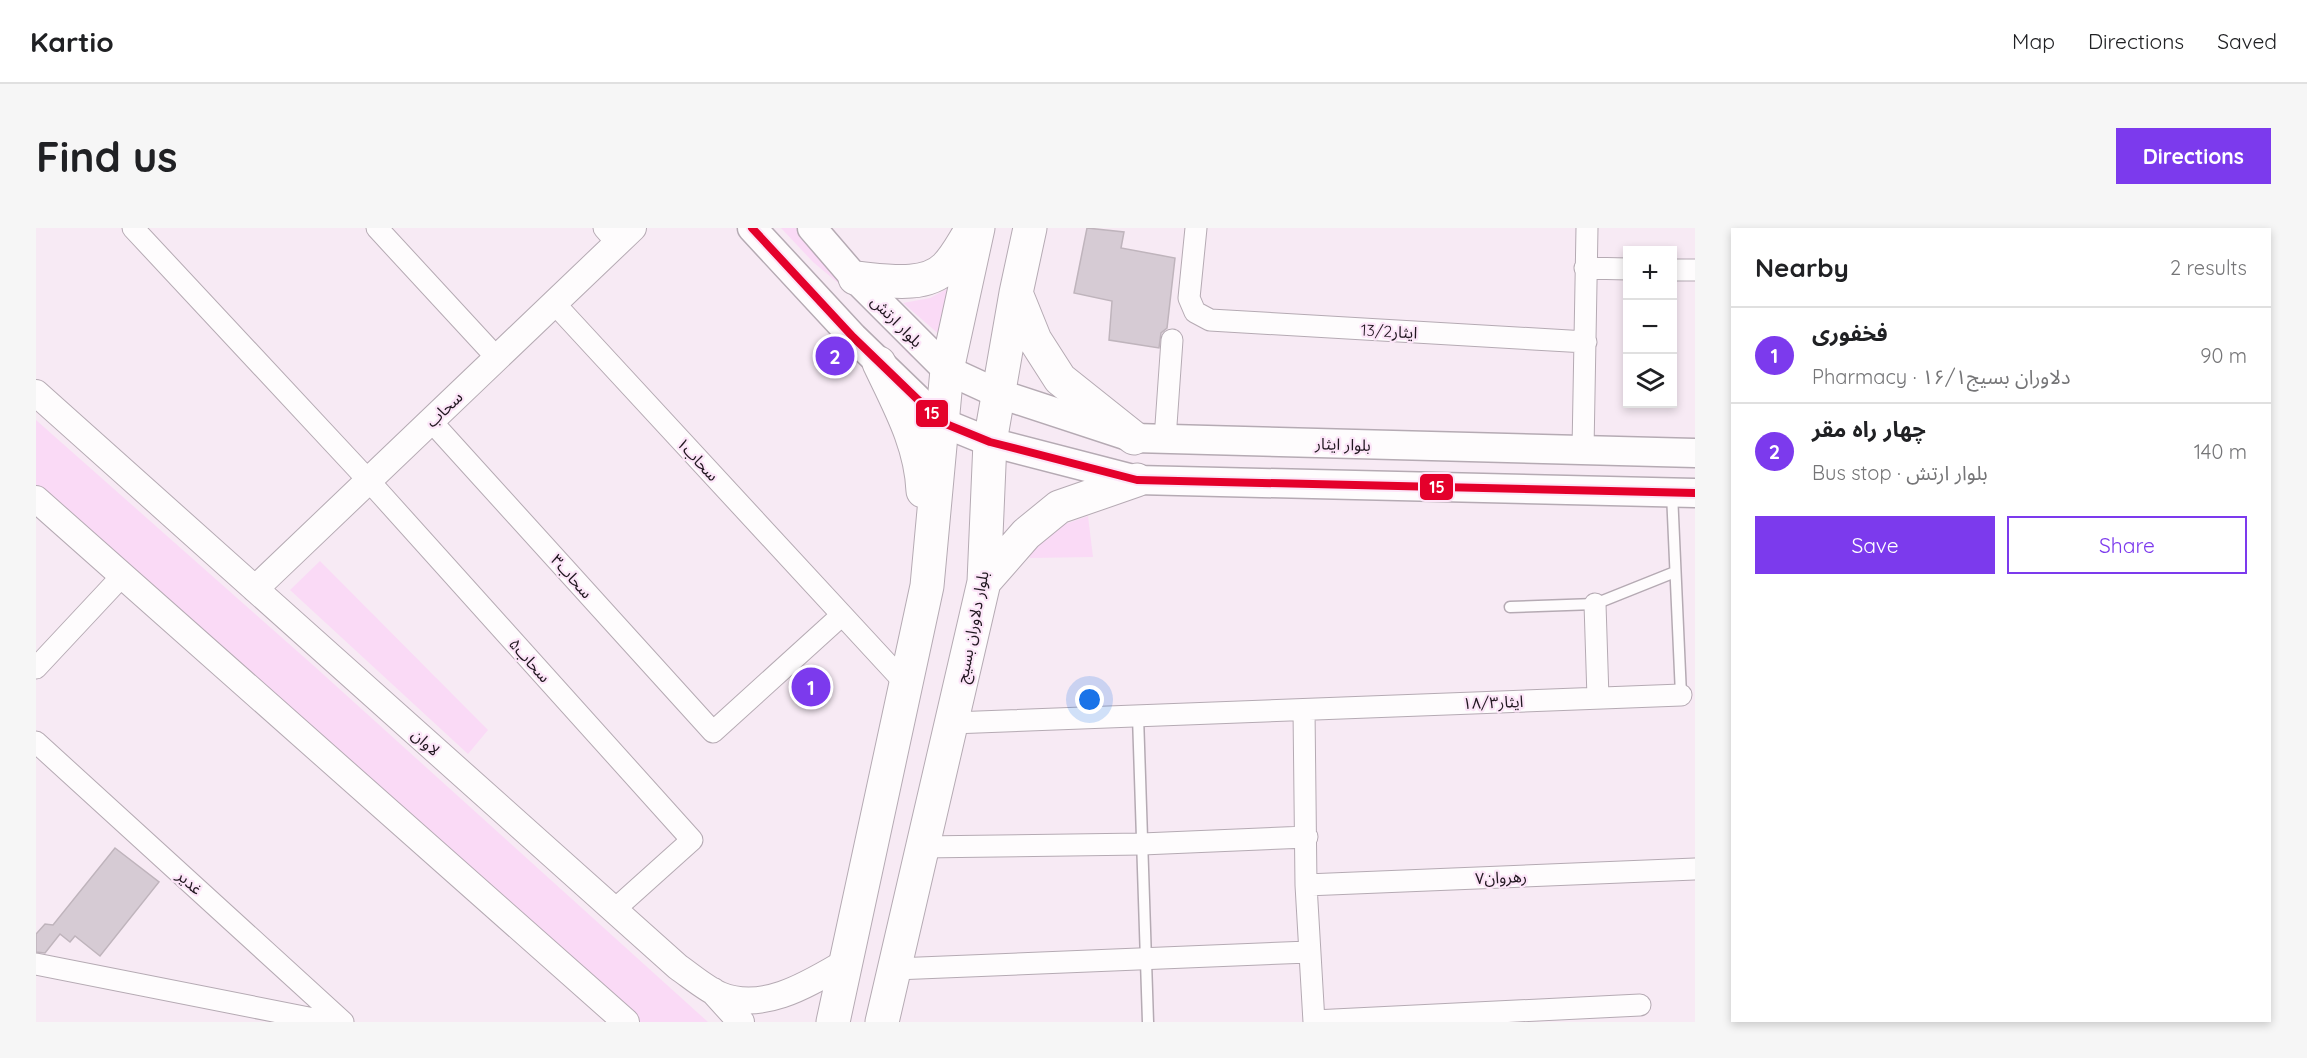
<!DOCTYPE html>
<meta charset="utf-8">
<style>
body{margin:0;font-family:Quicksand,"Noto Sans Arabic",sans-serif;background:#f6f6f6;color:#202124}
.controls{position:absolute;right:18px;top:18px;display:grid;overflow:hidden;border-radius:0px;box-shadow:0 3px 9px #0003}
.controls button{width:54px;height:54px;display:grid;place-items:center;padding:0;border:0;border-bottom:2px solid #e0e0e0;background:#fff;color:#202124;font:30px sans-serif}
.you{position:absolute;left:1054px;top:472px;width:21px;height:21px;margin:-15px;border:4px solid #fff;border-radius:50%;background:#1a73e8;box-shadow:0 0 0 9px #1a73e833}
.badge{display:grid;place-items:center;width:39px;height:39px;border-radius:50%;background:#7c3aed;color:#fff;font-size:20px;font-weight:700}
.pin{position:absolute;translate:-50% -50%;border:3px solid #fff;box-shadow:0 2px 6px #0006}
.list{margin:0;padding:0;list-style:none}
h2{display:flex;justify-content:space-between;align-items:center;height:78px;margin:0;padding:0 24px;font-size:26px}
h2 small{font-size:20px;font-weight:400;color:#757577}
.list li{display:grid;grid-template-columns:39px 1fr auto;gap:18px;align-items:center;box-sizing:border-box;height:96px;padding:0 24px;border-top:2px solid #e0e0e0}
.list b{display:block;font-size:22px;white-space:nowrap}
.list p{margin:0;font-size:20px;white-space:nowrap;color:#757577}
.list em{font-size:20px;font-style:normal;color:#757577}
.actions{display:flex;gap:12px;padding:18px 24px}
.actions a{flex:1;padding:14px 0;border:2px solid #7c3aed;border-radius:0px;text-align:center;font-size:21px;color:#7c3aed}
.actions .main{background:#7c3aed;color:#fff}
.icon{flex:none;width:33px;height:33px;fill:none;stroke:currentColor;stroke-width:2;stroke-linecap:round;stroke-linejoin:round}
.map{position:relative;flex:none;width:1659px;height:794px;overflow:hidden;border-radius:0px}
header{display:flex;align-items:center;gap:36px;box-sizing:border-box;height:84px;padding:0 30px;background:#fff;border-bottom:2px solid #e0e0e0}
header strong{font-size:28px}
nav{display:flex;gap:33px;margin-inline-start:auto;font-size:21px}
.intro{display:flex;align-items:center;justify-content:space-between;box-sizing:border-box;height:144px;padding:0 36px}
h1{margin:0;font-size:42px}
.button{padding:15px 27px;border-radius:0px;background:#7c3aed;color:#fff;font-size:21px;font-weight:700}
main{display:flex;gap:36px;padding:0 36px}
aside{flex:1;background:#fff;border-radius:0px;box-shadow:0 3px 9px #0003}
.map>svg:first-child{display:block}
</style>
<header>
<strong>Kartio</strong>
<nav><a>Map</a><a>Directions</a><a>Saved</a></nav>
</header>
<div class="intro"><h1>Find us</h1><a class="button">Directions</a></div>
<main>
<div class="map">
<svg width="1659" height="794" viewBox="0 0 1659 794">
<rect width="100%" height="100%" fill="#f7eaf4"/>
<!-- green -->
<path fill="#fadaf6" d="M 745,0 L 767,0 L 884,129 L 875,129 L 832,80 L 777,34 Z
M 918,57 L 905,108 L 867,75 L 894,70 Z
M 0,192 L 278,438 L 672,794 L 602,794 L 0,260 Z
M 1052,288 L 1057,329 L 994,330 L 992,322 L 1018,300 Z
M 284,333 L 452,502 L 432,526 L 254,362 Z"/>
<!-- building -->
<path fill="#d6cbd4" stroke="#bfb4bc" stroke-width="1.5" d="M 1051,0 L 1088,4 L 1085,20 L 1139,30 L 1131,100 L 1125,105 L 1123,120 L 1073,112 L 1076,73 L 1038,65 Z
M 79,620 L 123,654 L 64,728 L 39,708 L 34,714 L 24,706 L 9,725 L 0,724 L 0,706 L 9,696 L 17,697 Z"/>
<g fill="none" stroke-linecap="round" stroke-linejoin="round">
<!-- service casing -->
<g stroke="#b5aab3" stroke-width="13">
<path id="service" d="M 1636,265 L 1645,467
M 1474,379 L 1559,376 L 1639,344
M 1102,488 L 1112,794"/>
</g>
<!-- minor casing -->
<g stroke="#b5aab3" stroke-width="23">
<path id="minor" d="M 97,0 L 333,253 L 656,612 L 578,682
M 341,0 L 461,130
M 568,0 L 581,15
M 1160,0 L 1153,70 L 1159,84 L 1174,92 L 1550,114
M 1549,40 L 1592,41
M 1636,42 L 1659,42
M 518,75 L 870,456
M 395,193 L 677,504 L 806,387
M 1129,211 L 1136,112
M 1547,222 L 1551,0
M 1559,376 L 1562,470
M 0,440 L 86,348
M 1268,482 L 1270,657 L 1278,794
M 916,495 L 1645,467
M 0,514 L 307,794
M 885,619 L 1106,616 L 1271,609
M 1270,657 L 1659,641
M 0,736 L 293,794
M 859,741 L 1273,724
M 1278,793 L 1604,777"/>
</g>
<!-- tertiary casing -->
<g stroke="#b5aab3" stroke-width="28">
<path id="tertiary" d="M 0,165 L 642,739 C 655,748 670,761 684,767 C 728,785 774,755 810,734
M 0,271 L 590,794
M 219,361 L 597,0
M 677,763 L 705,794"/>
</g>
<!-- secondary casing -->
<g stroke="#b5aab3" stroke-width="31">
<path id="secondary" d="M 716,0 L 817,109 L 905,194 L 954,214 L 1101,252 L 1659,265
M 776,0 L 819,50 L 911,142 L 961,165 L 1098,210 L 1659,225"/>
</g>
<!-- primary casing -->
<g stroke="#b5aab3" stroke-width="35">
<path id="primary" d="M 819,50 C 846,52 889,61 910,39 C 920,29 927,15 934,4
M 980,65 L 999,112 L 1024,151 L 1098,210
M 843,135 C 863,177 885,216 887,263
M 948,354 L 990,306 L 1023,279 L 1101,252
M 797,794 L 891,358 L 911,142 L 942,0
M 846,794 L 948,354 L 954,214 L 980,65 L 994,0"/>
</g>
<!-- service -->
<use href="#service" stroke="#fefcfd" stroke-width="10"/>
<!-- minor -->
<use href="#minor" stroke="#fefcfd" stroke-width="21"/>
<!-- tertiary -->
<use href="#tertiary" stroke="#fefcfd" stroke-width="26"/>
<!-- secondary -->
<use href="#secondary" stroke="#fefcfd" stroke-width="28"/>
<!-- primary -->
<use href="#primary" stroke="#fefcfd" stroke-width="33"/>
<!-- bus-1 casing -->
<g stroke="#fce5f8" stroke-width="12">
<path id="bus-1" d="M 716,0 L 817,109 L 905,194 L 954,214 L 1101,252 L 1659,265"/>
</g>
<!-- bus-1 -->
<use href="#bus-1" stroke="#e4002b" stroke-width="8"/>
</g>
<g text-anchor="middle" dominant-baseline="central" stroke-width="4.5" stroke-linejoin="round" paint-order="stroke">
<!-- street labels -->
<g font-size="16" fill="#20161f" stroke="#fce5f8">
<text transform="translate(861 93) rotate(45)">بلوار ارتش</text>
<text transform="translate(1353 103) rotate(3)">ایثار13/2</text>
<text transform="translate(408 181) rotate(-44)">سحاب</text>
<text transform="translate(1307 216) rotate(2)">بلوار ایثار</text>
<text transform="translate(662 231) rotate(47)">۱سحاب</text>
<text transform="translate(536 348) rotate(48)">۳سحاب</text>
<text transform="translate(936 399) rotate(-79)">بلوار دلاوران بسیج</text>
<text transform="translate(494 432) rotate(48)">۵سحاب</text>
<text transform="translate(1457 474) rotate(-2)">ایثار۱۸/۳</text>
<text transform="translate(390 514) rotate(42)">لاوان</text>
<text transform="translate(1465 649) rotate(-2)">رهروان۷</text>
<text transform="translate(154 654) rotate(42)">غدیر</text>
</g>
</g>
<g stroke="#fce5f8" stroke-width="2">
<rect x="879" y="171" width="34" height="29" rx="6" fill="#e4002b"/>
<rect x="1383" y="245" width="35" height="28" rx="6" fill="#e4002b"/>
</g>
<g font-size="16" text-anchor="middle" font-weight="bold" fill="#fff">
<text x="896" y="191">15</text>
<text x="1401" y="265">15</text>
</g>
</svg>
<div class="controls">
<button>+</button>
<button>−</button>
<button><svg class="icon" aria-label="layers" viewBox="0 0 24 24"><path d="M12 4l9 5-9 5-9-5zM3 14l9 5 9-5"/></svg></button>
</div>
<div class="you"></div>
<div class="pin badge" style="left:775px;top:459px">1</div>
<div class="pin badge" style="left:799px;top:128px">2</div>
</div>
<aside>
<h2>Nearby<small>2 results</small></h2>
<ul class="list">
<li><span class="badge">1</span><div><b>فخفوری</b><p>Pharmacy · دلاوران بسیج۱۶/۱</p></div><em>90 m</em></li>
<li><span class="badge">2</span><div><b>چهار راه مقر‍</b><p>Bus stop · بلوار ارتش</p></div><em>140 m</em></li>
</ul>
<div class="actions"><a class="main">Save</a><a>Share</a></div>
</aside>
</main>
